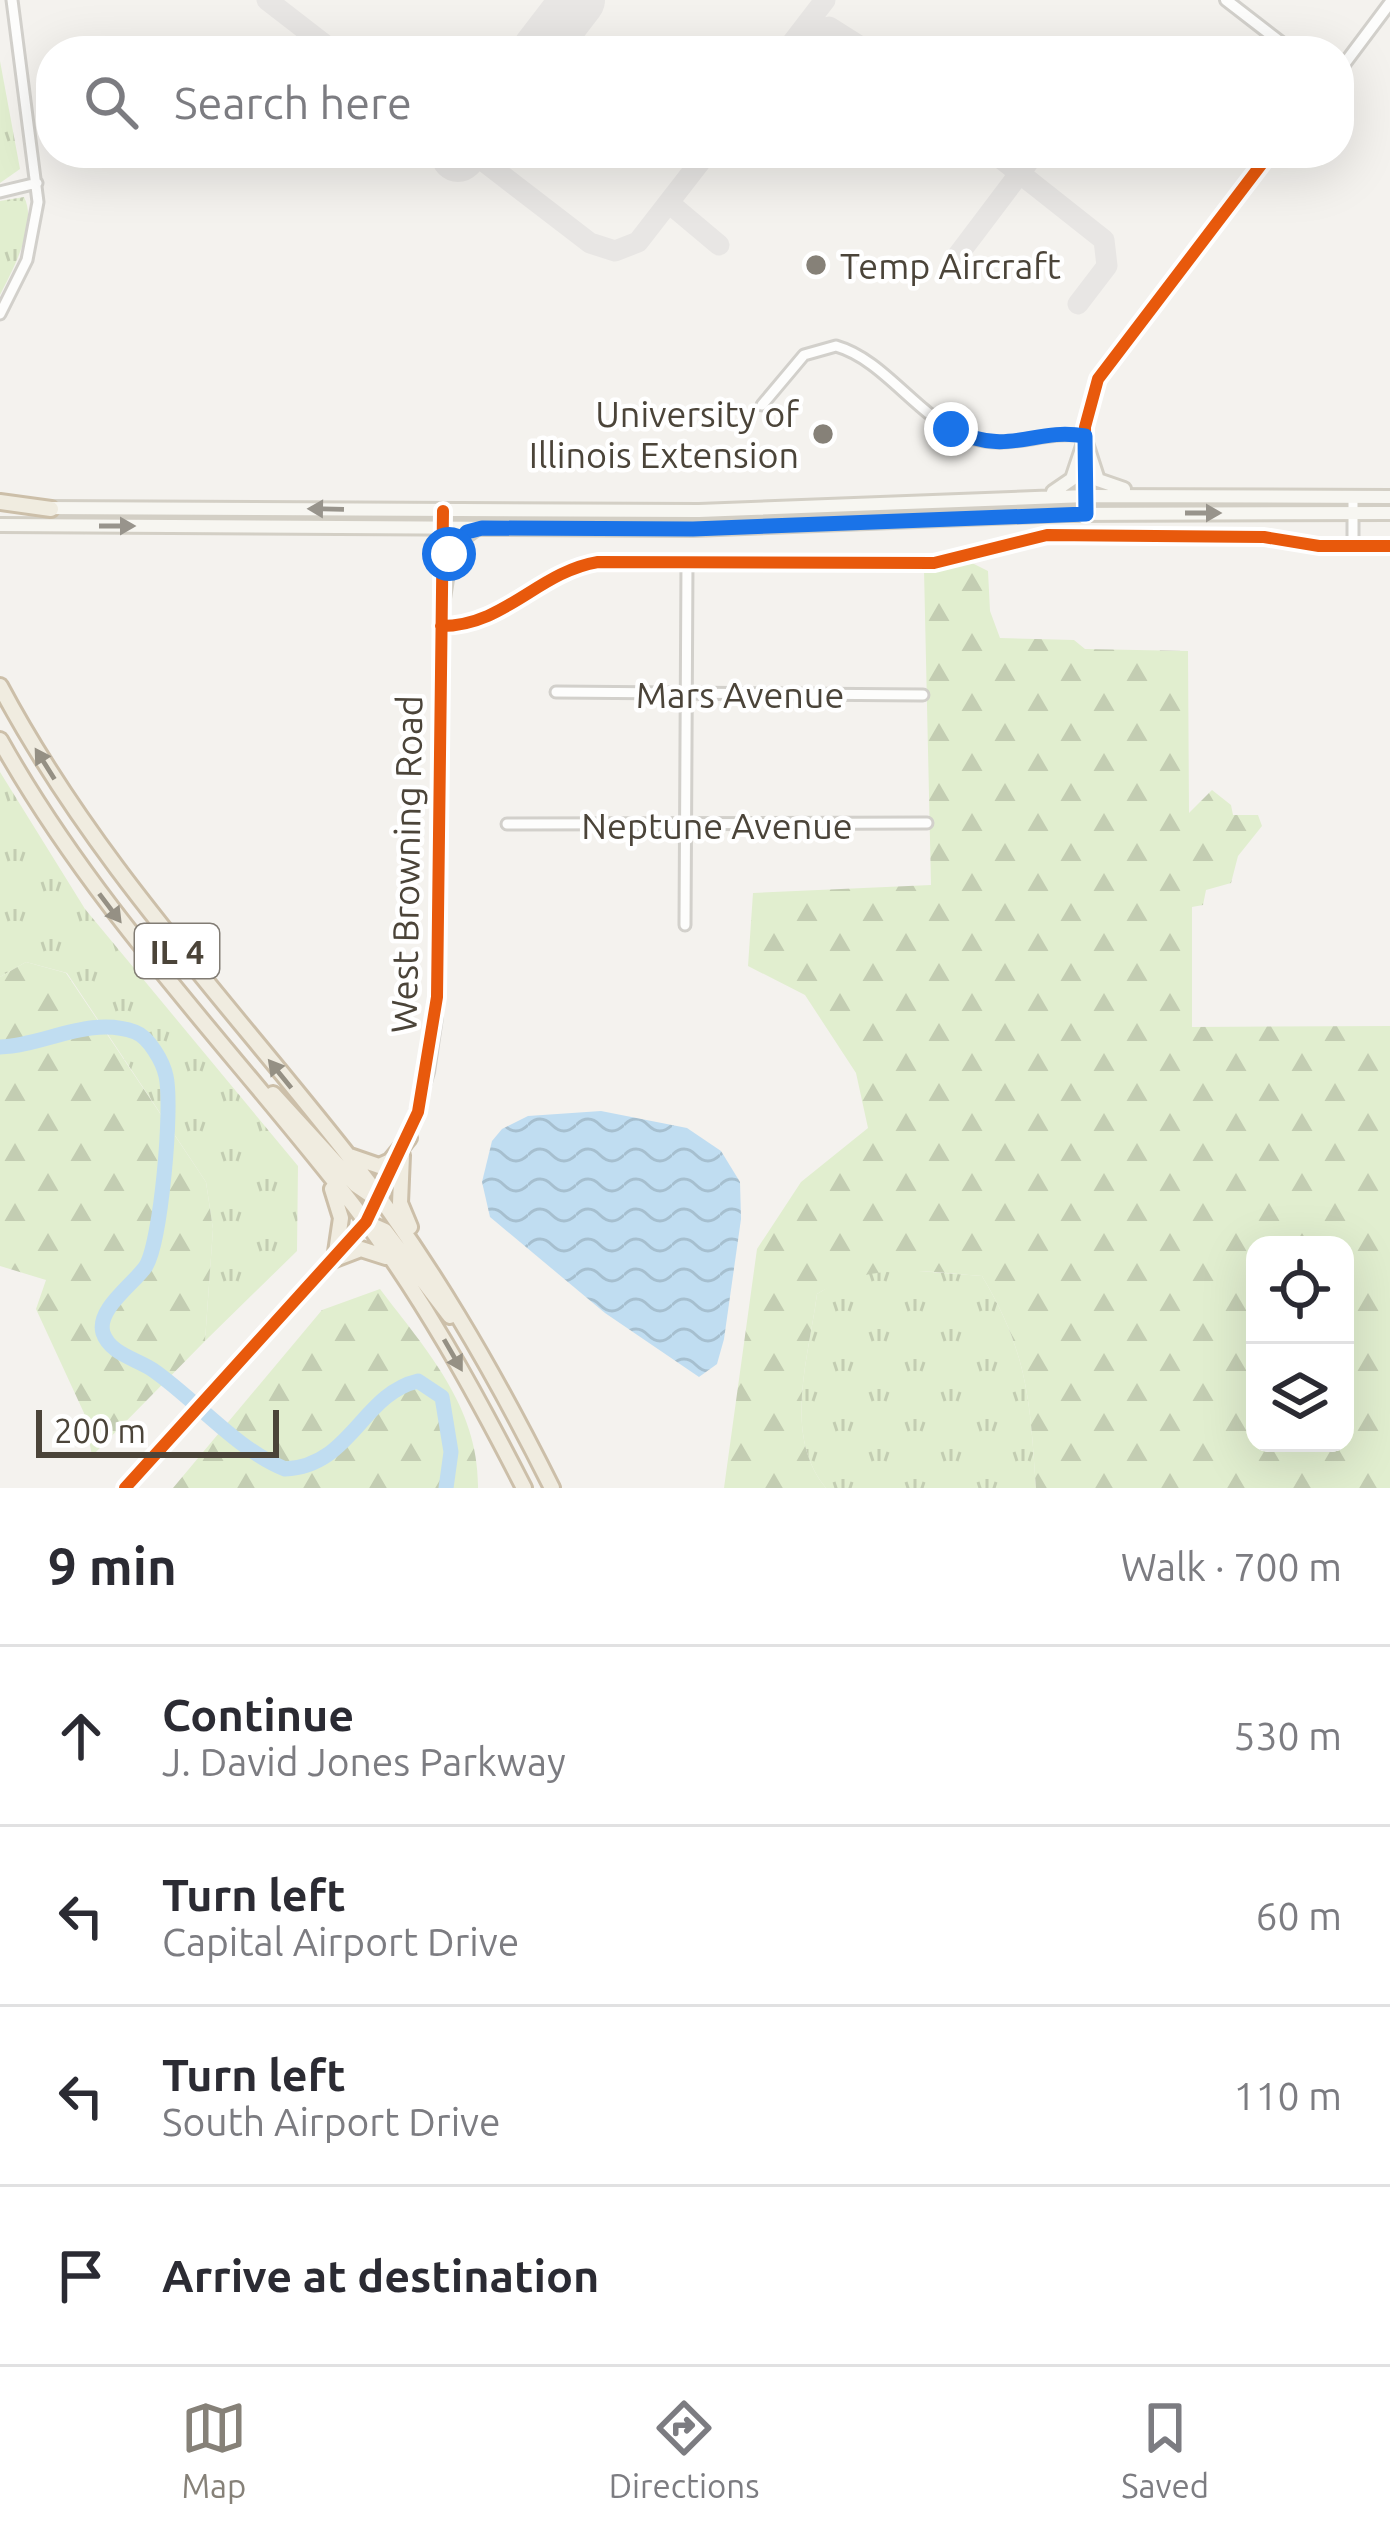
<!DOCTYPE html>
<meta charset="utf-8">
<style>
body{margin:0;font-family:Ubuntu,sans-serif;background:#f7f7f7;color:#2b2b33}
.controls{position:absolute;right:36px;bottom:36px;display:grid;overflow:hidden;border-radius:24px;box-shadow:0 12px 48px #0002}
.controls button{width:108px;height:108px;display:grid;place-items:center;padding:0;border:0;border-bottom:3px solid #e1e1e2;background:#fff;color:#2b2b33;font:60px sans-serif}
.scale{position:absolute;left:36px;bottom:30px;width:243px;box-sizing:border-box;padding-left:12px;border:6px solid #4b4439;border-top:0;font-size:33px;line-height:42px;white-space:nowrap;color:#4b4439;-webkit-text-stroke:9px #fff;paint-order:stroke}
.stop{position:absolute;width:36px;height:36px;margin:-27px;border:9px solid #1a73e8;border-radius:50%;background:#fff}
.stop.end{background:#1a73e8;border-color:#fff;box-shadow:0 3px 12px #0008}
.list{margin:0;padding:0;list-style:none}
h2{display:flex;justify-content:space-between;align-items:center;height:156px;margin:0;padding:0 48px;font-size:51px}
h2 small{font-size:39px;font-weight:400;color:#7c7c81}
.list li{display:grid;grid-template-columns:78px 1fr auto;gap:36px;align-items:center;box-sizing:border-box;height:180px;padding:0 48px;border-top:3px solid #e1e1e2}
.list b{display:block;font-size:45px;white-space:nowrap}
.list p{margin:0;font-size:39px;white-space:nowrap;color:#7c7c81}
.list em{font-size:39px;font-style:normal;color:#7c7c81}
.icon{flex:none;width:66px;height:66px;fill:none;stroke:currentColor;stroke-width:2;stroke-linecap:round;stroke-linejoin:round}
.map{position:relative;flex:none;width:1390px;height:1488px;overflow:hidden}
.search{position:absolute;background:#fff;box-shadow:0 12px 48px #0002;left:36px;right:36px;top:36px;height:132px;display:flex;align-items:center;gap:30px;box-sizing:border-box;padding:0 42px;border-radius:48px;color:#7c7c81;font-size:45px}
.sheet{height:876px;background:#fff}
nav{display:flex;justify-content:space-around;align-items:center;box-sizing:border-box;height:168px;border-top:3px solid #e1e1e2;background:#fff;font-size:33px;color:#7c7c81}
nav a{display:grid;justify-items:center;gap:6px}
nav .on{color:#868178}
.map>svg:first-child{display:block}
</style>
<div class="map">
<svg width="1390" height="1488" viewBox="0 0 1390 1488">
<defs>
<pattern id="grass-tufts" width="24" height="20" patternUnits="userSpaceOnUse" patternTransform="scale(3)"><rect width="24" height="20" fill="#e1eecf"/><path d="M3 7l-1-3M5 7V3M7 7l1-3M15 17l-1-3M17 17v-4M19 17l1-3" fill="none" stroke="#c3cdb2"/></pattern>
<pattern id="forest-firs" width="22" height="20" patternUnits="userSpaceOnUse" patternTransform="scale(3)"><rect width="22" height="20" fill="#e1eecf"/><path d="M5 1l3.5 6h-7zM16 11l3.5 6h-7z" fill="#c3cdb2"/></pattern>
<pattern id="water-waves" width="16" height="10" patternUnits="userSpaceOnUse" patternTransform="scale(3)"><rect width="16" height="10" fill="#c0ddf1"/><path d="M0 5q4-4 8 0t8 0" fill="none" stroke="#a6bfcf"/></pattern>
</defs>
<rect width="100%" height="100%" fill="#f4f2ee"/>
<!-- grass -->
<path fill="url(#grass-tufts)" d="M 0,61 L 20,169 L 0,183 Z
M 24,197 C 38,224 13,269 0,295 L 0,201 Z
M 0,772 L 85,909 L 298,1166 L 297,1251 L 205,1341 L 213,1229 L 206,1182 L 67,973 L 26,962 L 0,977 Z
M 893,1269 L 982,1276 C 1028,1353 1030,1401 1036,1488 L 826,1488 C 782,1435 809,1357 817,1294 L 845,1277 Z"/>
<!-- forest -->
<path fill="url(#forest-firs)" fill-rule="evenodd" d="M 970,562 L 988,571 L 990,611 L 1000,638 L 1074,640 L 1085,649 L 1188,651 L 1189,813 L 1212,790 L 1231,805 L 1233,815 L 1258,815 L 1262,826 L 1238,856 L 1231,883 L 1206,890 L 1203,905 L 1192,907 L 1192,1027 L 1390,1026 L 1390,1488 L 1036,1488 C 1030,1401 1028,1353 982,1276 C 923,1271 870,1262 817,1294 C 809,1357 782,1435 826,1488 L 724,1488 L 757,1249 L 801,1182 L 868,1128 L 856,1073 L 805,995 L 748,966 L 753,893 L 931,885 L 924,570 ZM 1255,1245 L 1345,1245 L 1345,1443 L 1255,1443 Z
M 26,962 L 66,973 L 206,1182 L 213,1229 L 205,1341 L 92,1456 L 84,1413 L 36,1309 L 46,1280 L 0,1266 L 0,977 Z
M 380,1289 C 427,1351 479,1407 478,1488 L 173,1488 L 322,1310 Z"/>
<!-- water -->
<path fill="url(#water-waves)" d="M 601,1111 L 687,1128 L 721,1151 L 740,1182 L 741,1219 L 724,1339 L 717,1364 L 699,1377 L 605,1313 L 490,1217 L 482,1182 L 492,1141 L 502,1129 L 528,1116 Z"/>
<g fill="none" stroke-linecap="round" stroke-linejoin="round">
<!-- river -->
<path stroke="#c0ddf1" stroke-width="15" d="M 0,1047 C 43,1046 90,1015 135,1032 C 149,1037 163,1062 166,1076 C 173,1106 161,1241 146,1266 C 134,1284 96,1309 103,1333 C 110,1354 137,1359 153,1370 C 196,1400 236,1449 285,1469 C 351,1466 362,1394 418,1381 L 442,1397 L 451,1452 L 446,1488"/>
<!-- taxiway -->
<path stroke="#e8e6e4" stroke-width="21" d="M 267,0 L 333,51
M 798,36 L 829,27 L 867,51
M 786,51 L 825,0
M 473,153 L 590,243 L 615,251 L 638,242 L 707,153
M 994,153 L 1104,240 L 1107,266 L 1078,304
M 669,203 L 719,245
M 952,263 L 1035,153"/>
<!-- runway -->
<path stroke="#e8e6e4" stroke-width="54" d="M 539,51 L 578,0
M 458,155 L 460,153"/>
<!-- minor casing -->
<g stroke="#d2d0cb" stroke-width="15">
<path id="minor" d="M 0,192 L 37,183
M 0,314 L 27,260 L 38,202 L 12,0
M 762,405 L 804,355 L 836,346 C 885,360 917,417 966,436 C 1009,453 1043,429 1085,436
M 1353,547 L 1353,497
M 441,626 C 505,626 538,572 598,562 L 934,563 L 1047,535 L 1264,537 L 1319,546 L 1390,546
M 556,692 L 923,695
M 507,824 L 927,823
M 685,925 L 687,562"/>
</g>
<!-- tertiary casing -->
<g stroke="#d2d0cb" stroke-width="16">
<path id="tertiary" d="M 1226,0 L 1292,51
M 1339,71 L 1390,3
M 1086,514 L 1085,427 L 1098,379 L 1270,153
M 441,579 L 443,511
M 406,1145 L 428,1072 L 436,1017 L 441,604
M 125,1488 L 335,1259 L 366,1222 L 399,1162"/>
</g>
<!-- secondary casing -->
<g stroke="#d3cfc5" stroke-width="18">
<path id="secondary" d="M 1085,440 L 1098,480 L 1124,489
M 1053,492 L 1072,479 L 1085,440
M 43,508 L 699,511 L 1086,496 L 1390,497
M 0,525 L 693,529 L 1066,514 L 1390,513
M 441,611 L 451,547 L 474,530"/>
</g>
<!-- trunk casing -->
<g stroke="#ccbfa9" stroke-width="20">
<path id="trunk" d="M 0,502 L 51,509
M 0,686 C 93,861 226,1000 347,1154 C 429,1259 493,1370 552,1488
M 0,740 C 96,912 234,1051 354,1206 C 421,1294 474,1390 524,1488
M 273,1094 L 356,1185 L 375,1198
M 402,1155 L 400,1203 L 410,1227
M 350,1156 L 379,1166 L 390,1161 L 409,1138
M 332,1189 L 341,1218 L 335,1259
M 367,1223 L 385,1231 L 450,1316
M 335,1259 L 361,1249 L 386,1257"/>
</g>
<!-- minor -->
<use href="#minor" stroke="#fdfdfc" stroke-width="9"/>
<!-- tertiary -->
<use href="#tertiary" stroke="#fdfdfc" stroke-width="10"/>
<!-- secondary -->
<use href="#secondary" stroke="#f7f6f1" stroke-width="12"/>
<!-- trunk -->
<use href="#trunk" stroke="#f0ece0" stroke-width="14"/>
<!-- cycleway casing -->
<g stroke="#fff" stroke-width="20">
<path id="cycleway" d="M 1086,514 L 1085,427 L 1098,379 L 1270,153
M 441,626 C 505,626 538,572 598,562 L 934,563 L 1047,535 L 1264,537 L 1319,546 L 1390,546
M 125,1488 L 366,1222 L 418,1112 L 437,997 L 443,511"/>
</g>
<!-- cycleway -->
<use href="#cycleway" stroke="#e8590c" stroke-width="12"/>
</g>
<!-- one-way arrows -->
<defs><path id="oneway-solid" d="M-6-.8H1V-3.2L6.5 0L1 3.2V.8H-6Z" transform="scale(3)"/></defs>
<g fill="#98948c">
<use href="#oneway-solid" transform="translate(326 509) rotate(-179)"/>
<use href="#oneway-solid" transform="translate(1203 513)"/>
<use href="#oneway-solid" transform="translate(117 526)"/>
</g>
<g fill="#959084">
<use href="#oneway-solid" transform="translate(45 764) rotate(-122)"/>
<use href="#oneway-solid" transform="translate(110 908) rotate(53)"/>
<use href="#oneway-solid" transform="translate(280 1074) rotate(-129)"/>
<use href="#oneway-solid" transform="translate(453 1355) rotate(60)"/>
</g>
<g fill="none" stroke-linecap="round" stroke-linejoin="round">
<!-- route -->
<path stroke="#1a73e8" stroke-width="15" d="M 449,554 L 467,532 L 482,528 L 693,529 L 1086,514 L 1085,436 C 1032,427 1011,458 951,429"/>
</g>
<!-- markers -->
<g fill="#868178" stroke="#fff" stroke-width="4.5">
<circle cx="816" cy="265" r="12"/>
<circle cx="823" cy="434" r="12"/>
</g>
<g text-anchor="middle" dominant-baseline="central" stroke-width="9" stroke-linejoin="round" paint-order="stroke">
<!-- shield labels -->
<rect fill="#fff" stroke="#817c74" stroke-width="3" x="135" y="924" width="84" height="54" rx="9"/>
<g font-size="33" font-weight="bold" fill="#4b4439">
<text x="177" y="951">IL 4</text>
</g>
<!-- poi labels -->
<g font-size="36" fill="#4b4439" stroke="#fff" text-anchor="start">
<text x="840" y="265">Temp Aircraft</text>
<text x="799" y="413" text-anchor="end">University of<tspan x="799" dy="41">Illinois Extension</tspan></text>
</g>
<!-- street labels -->
<g font-size="36" fill="#4b4439" stroke="#fff">
<text x="740" y="694">Mars Avenue</text>
<text x="717" y="825">Neptune Avenue</text>
<text transform="translate(406 864) rotate(-89)">West Browning Road</text>
</g>
</g>
</svg>
<div class="controls">
<button><svg class="icon" aria-label="locate" viewBox="0 0 24 24"><circle cx="12" cy="12" r="6"/><path d="M12 2v4M12 18v4M2 12h4M18 12h4"/></svg></button>
<button><svg class="icon" aria-label="layers" viewBox="0 0 24 24"><path d="M12 4l9 5-9 5-9-5zM3 14l9 5 9-5"/></svg></button>
</div>
<div class="scale">200 m</div>
<div class="stop" style="left:449px;top:554px"></div>
<div class="stop end" style="left:951px;top:429px"></div>
<div class="search"><svg class="icon" aria-label="search" viewBox="0 0 24 24"><circle cx="10" cy="10" r="6"/><path d="M15 15l6 6"/></svg>Search here</div>
</div>
<section class="sheet">
<h2>9 min<small>Walk · 700 m</small></h2>
<ul class="list">
<li><svg class="icon" aria-label="ahead" viewBox="0 0 24 24"><path d="M12 20V5M6 11l6-6 6 6"/></svg><div><b>Continue</b><p>J. David Jones Parkway</p></div><em>530 m</em></li>
<li><svg class="icon" aria-label="left" viewBox="0 0 24 24"><path d="M17 20v-9H6M10 6l-5 5 5 5"/></svg><div><b>Turn left</b><p>Capital Airport Drive</p></div><em>60 m</em></li>
<li><svg class="icon" aria-label="left" viewBox="0 0 24 24"><path d="M17 20v-9H6M10 6l-5 5 5 5"/></svg><div><b>Turn left</b><p>South Airport Drive</p></div><em>110 m</em></li>
<li><svg class="icon" aria-label="arrive" viewBox="0 0 24 24"><path d="M6 21V4h12l-3 4 3 4H6"/></svg><div><b>Arrive at destination</b></div></li>
</ul>
</section>
<nav>
<a class="on"><svg class="icon" aria-label="map" viewBox="0 0 24 24"><path d="M3 6l6-2 6 2 6-2v14l-6 2-6-2-6 2zM9 4v14M15 6v14"/></svg>Map</a>
<a><svg class="icon" aria-label="directions" viewBox="0 0 24 24"><path d="M12 3l9 9-9 9-9-9zM9 14v-3h6M13 9l2 2-2 2"/></svg>Directions</a>
<a><svg class="icon" aria-label="saved" viewBox="0 0 24 24"><path d="M7 4h10v16l-5-4-5 4z"/></svg>Saved</a>
</nav>
